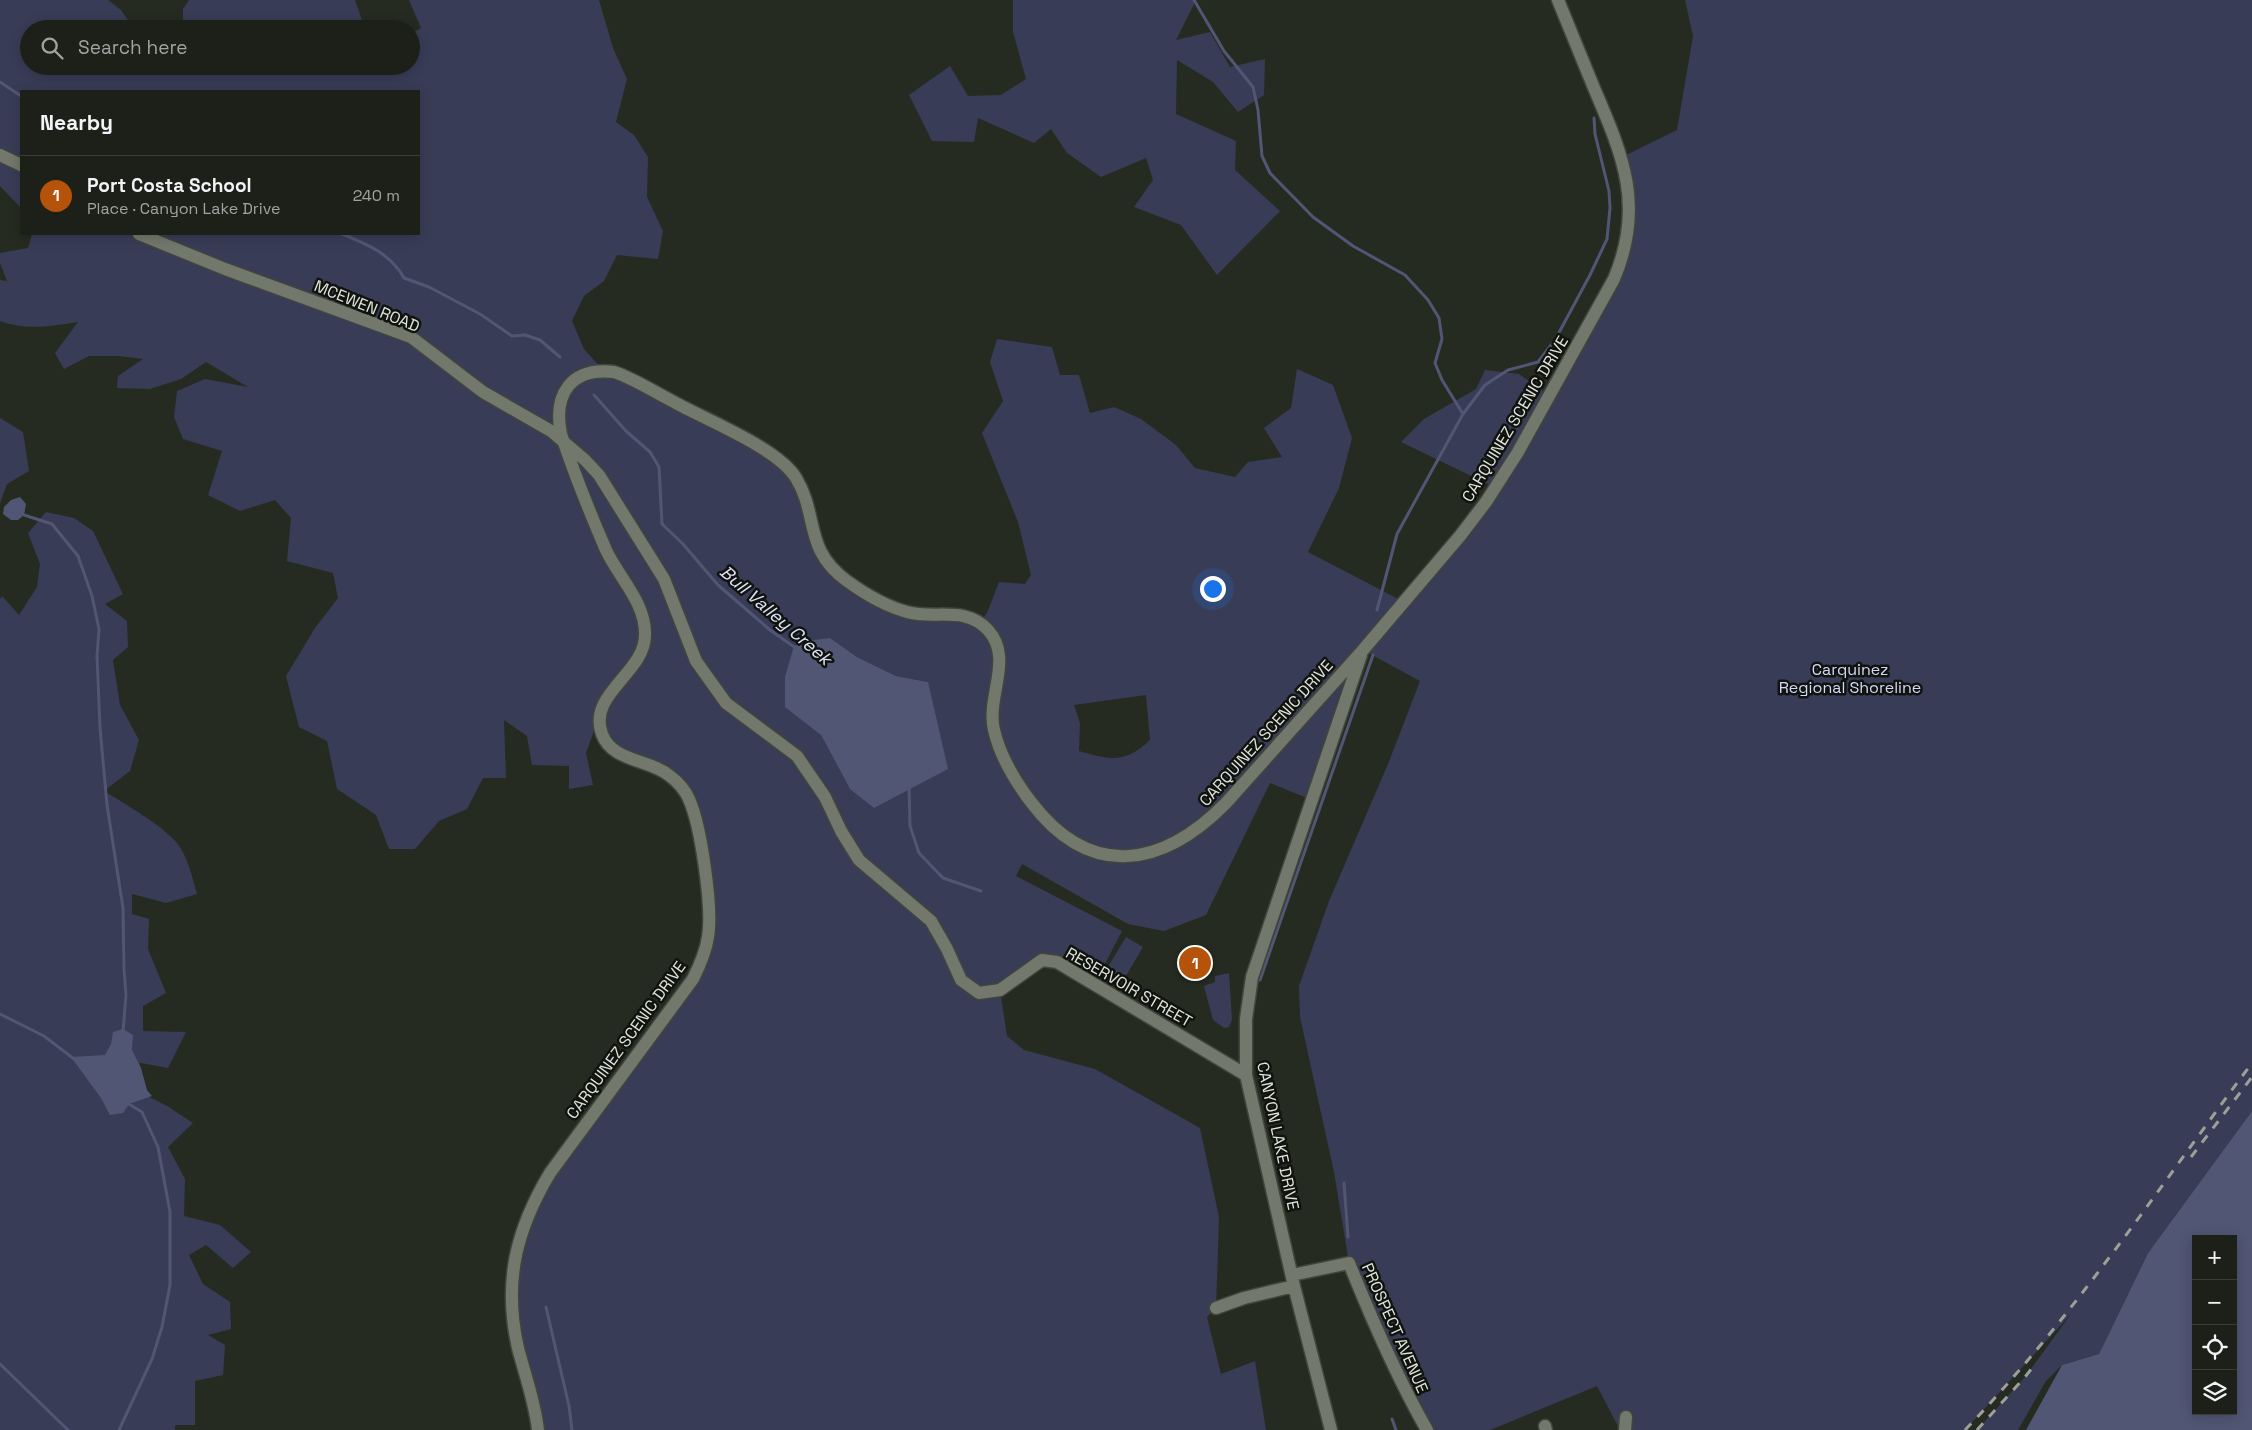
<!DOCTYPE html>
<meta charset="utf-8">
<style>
body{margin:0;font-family:"Space Grotesk",sans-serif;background:#252822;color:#f1f3f6}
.controls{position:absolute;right:15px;bottom:15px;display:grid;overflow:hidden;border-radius:0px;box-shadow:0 2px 12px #0003}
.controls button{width:45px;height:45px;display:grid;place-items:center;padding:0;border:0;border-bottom:1px solid #3a3e38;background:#1c2019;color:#f1f3f6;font:25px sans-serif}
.you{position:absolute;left:1212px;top:588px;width:18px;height:18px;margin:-12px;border:4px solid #fff;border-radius:50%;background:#1a73e8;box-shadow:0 0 0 8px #1a73e833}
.badge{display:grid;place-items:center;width:32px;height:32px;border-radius:50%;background:#b45309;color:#fff;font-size:16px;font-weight:700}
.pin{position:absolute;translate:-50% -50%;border:2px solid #fff;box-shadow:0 1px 5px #0006}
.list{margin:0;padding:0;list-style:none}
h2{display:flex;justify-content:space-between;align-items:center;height:65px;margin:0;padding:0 20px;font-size:21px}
h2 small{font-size:16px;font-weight:400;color:#a0a3a2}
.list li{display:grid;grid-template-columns:32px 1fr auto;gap:15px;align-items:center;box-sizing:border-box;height:80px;padding:0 20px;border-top:1px solid #3a3e38}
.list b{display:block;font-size:19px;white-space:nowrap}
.list p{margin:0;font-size:16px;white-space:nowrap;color:#a0a3a2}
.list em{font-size:16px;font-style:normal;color:#a0a3a2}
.icon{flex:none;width:28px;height:28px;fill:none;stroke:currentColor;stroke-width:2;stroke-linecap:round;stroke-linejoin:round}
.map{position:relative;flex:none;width:2252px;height:1430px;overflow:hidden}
.search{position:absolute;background:#1c2019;box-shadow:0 2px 12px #0003;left:20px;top:20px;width:400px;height:55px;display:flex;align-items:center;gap:12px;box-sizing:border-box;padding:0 18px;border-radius:28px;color:#a0a3a2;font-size:19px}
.panel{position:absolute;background:#1c2019;box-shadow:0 2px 12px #0003;left:20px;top:90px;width:400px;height:145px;border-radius:0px}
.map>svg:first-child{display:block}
</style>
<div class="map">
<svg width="2252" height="1430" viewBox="0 0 2252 1430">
<rect width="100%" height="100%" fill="#262b21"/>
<!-- green -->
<path fill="#393c56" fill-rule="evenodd" d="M 0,0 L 108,0 L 121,10 L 134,29 L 29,29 L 29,66 L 411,66 L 411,34 L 421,28 L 409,0 L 599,0 L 613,48 L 627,79 L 616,122 L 634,135 L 648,157 L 647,197 L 663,231 L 658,259 L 617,255 L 604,281 L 584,296 L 572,321 L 584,349 L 603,370 L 624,375 L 792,472 L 819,548 L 880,601 L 980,622 L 987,613 L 999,582 L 1025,584 L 1031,575 L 1018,522 L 982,433 L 1003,401 L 990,362 L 997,339 L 1052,347 L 1060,375 L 1079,375 L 1090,413 L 1114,407 L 1141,419 L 1176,445 L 1195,468 L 1235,477 L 1248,462 L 1282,457 L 1264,428 L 1291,408 L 1297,369 L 1333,385 L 1352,438 L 1339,488 L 1308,552 L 1404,602 L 1496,488 L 1401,442 L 1424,419 L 1476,389 L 1485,370 L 1519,374 L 1549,395 L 1625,244 L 1622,157 L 1677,130 L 1693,36 L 1685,0 L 2252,0 L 2252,1111 L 2148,1253 L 2099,1354 L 2062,1365 L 2046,1381 L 2018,1430 L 1977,1430 L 2025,1377 L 2071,1314 L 1965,1430 L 1620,1430 L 1597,1386 L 1490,1430 L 1427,1430 L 1349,1263 L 1334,1172 L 1300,1017 L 1299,986 L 1329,901 L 1388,764 L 1420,681 L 1363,650 L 1312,800 L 1270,783 L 1206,915 L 1164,931 L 1128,924 L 1022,864 L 1016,876 L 1122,931 L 1094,985 L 1042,960 L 1000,990 L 1007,1036 L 1024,1050 L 1095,1069 L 1200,1128 L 1219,1217 L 1216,1308 L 1207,1317 L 1221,1374 L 1255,1361 L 1266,1430 L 538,1430 L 511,1302 L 528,1214 L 684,992 L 706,947 L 702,856 L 683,788 L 615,751 L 600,714 L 586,753 L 593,785 L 569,789 L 569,766 L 532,765 L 527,736 L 504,720 L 506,778 L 483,778 L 467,809 L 439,821 L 415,849 L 389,849 L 376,815 L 337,789 L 327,741 L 299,727 L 286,676 L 315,628 L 338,598 L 333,573 L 287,561 L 291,518 L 275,500 L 240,511 L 208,495 L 222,451 L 183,439 L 174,417 L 177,391 L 205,379 L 248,387 L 206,362 L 181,379 L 150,389 L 117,388 L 118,376 L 143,359 L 119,356 L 89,356 L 64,369 L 55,353 L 78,322 C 52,326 26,331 0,321 L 0,280 L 7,281 L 0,263 L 0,253 L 28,248 L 32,234 L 419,234 L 419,91 L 21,91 L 21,208 L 0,186 ZM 830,638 L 857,657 L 896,676 L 928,682 L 850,789 L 821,735 ZM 1146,695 L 1150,740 C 1125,764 1110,760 1079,751 L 1080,723 L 1074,705 Z
M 189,0 L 355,0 L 365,29 L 183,29 L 183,9 Z
M 1013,0 L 1196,0 L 1176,40 L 1210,32 L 1230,67 L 1265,59 L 1264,95 L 1238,112 L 1213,82 L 1177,60 L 1176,114 L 1236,141 L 1235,170 L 1280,211 L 1217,275 L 1181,225 L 1134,207 L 1153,180 L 1146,158 L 1101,177 L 1067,153 L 1051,129 L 1034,143 L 978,118 L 974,142 L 932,141 L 909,95 L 950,66 L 968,96 L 1001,95 L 1026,79 L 1013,32 Z
M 0,418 L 23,432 L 29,471 L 7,484 L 0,503 Z
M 46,512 L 74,518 L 93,531 L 123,594 L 105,604 L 127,621 L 128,647 L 113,660 L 120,705 L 139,740 L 130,771 L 104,791 C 125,804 162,825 177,843 C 188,857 192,877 197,894 L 166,903 L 132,894 L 132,914 L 149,919 L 148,949 L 166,993 L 143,1006 L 143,1031 L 186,1032 L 168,1068 L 141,1063 L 101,1072 L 167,1106 L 193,1123 L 168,1147 L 185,1179 L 184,1216 L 220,1225 L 251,1252 L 233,1268 L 206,1245 L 189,1255 L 203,1284 L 230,1302 L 231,1329 L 208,1335 L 225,1345 L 223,1375 L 195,1381 L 195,1425 L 175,1425 L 175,1430 L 0,1430 L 0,599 L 2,596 L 19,615 L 37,587 L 40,564 L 28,533 Z
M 1126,937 L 1143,947 L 1123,981 L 1106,970 Z
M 1229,973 L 1232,1020 L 1229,1027 L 1224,1028 L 1213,1020 L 1204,986 L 1215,982 L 1215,976 Z"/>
<!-- water -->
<path fill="#515674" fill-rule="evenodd" d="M 20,497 L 26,504 L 24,515 L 18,520 L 11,520 L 3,514 L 4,507 L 11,500 Z
M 830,638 L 857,657 L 896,676 L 928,682 L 948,769 L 874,808 L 850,789 L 821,735 L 785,707 L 785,677 L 794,646 L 806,641 Z
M 123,1029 L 133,1035 L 132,1050 L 141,1068 L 147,1090 L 152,1096 L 129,1104 L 123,1113 L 110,1115 L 101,1098 L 71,1057 L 105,1055 L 111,1044 L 113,1032 Z
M 2252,1111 L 2252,1430 L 2026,1430 L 2062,1365 L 2099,1354 L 2148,1253 ZM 2196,1239 L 2233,1239 L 2233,1411 L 2196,1411 Z"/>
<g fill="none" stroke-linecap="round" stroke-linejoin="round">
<!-- stream -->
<path stroke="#515674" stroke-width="3" d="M 1194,0 L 1224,51 L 1253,87 L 1258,110 L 1262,156 L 1270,173 L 1313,217 L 1353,246 L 1405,275 L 1428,300 L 1439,318 L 1442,339 L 1435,363 L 1442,380 L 1463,414
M 0,82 L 21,96
M 342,234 C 367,244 391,254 404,278 L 429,287 L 480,314 L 512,336 L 525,335 L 540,340 L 560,357
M 594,395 L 626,431 L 650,452 L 659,467 L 662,524 L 683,544 L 718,585 L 770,630 L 797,649
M 24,515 L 52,524 L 78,556 L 92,596 L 99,629 L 97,656 L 100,728 L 107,805 L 123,908 L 124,969 L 126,995 L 123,1032
M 1377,610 L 1397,534 L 1463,414 L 1485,385 L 1508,370 L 1538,362 L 1555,340 L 1590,275 L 1607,239 L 1610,208 L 1609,191 L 1595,134 L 1594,118
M 909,785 L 910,826 L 919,853 L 943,878 L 981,891
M 1260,980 L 1373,655
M 0,1014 L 44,1036 L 74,1059
M 1344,1183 L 1348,1237
M 546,1307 L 569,1406 L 572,1430
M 0,1364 L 68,1430
M 1392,1419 L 1396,1430
M 119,1430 L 152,1359 L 162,1327 L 170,1285 L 170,1212 L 158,1147 L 142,1112 L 127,1103"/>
<!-- minor casing -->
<g stroke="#42453d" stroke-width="15">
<path id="minor" d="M 0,155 L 21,165
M 139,234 L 225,269 L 411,337 L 483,392 L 551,431 L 585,460 L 599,475 L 664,579 L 696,661 L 726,703 L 797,756 L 825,797 L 841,831 L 859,860 L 931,921 L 947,949 L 961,980 L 979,993 L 1000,990 L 1042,960 L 1057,962 L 1246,1075
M 1292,1275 L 1349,1263 C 1372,1320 1396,1376 1427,1430
M 1216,1308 L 1244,1298 L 1294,1286
M 1545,1426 L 1546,1430
M 538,1430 C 535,1402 525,1375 518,1348 C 503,1282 516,1230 550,1173 L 693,979 C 700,965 706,952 708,937 C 713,908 701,826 689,799 C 685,790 678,782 670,776 C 650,759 612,762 602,734 C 587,694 645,673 645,635 C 646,603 619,578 606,550 C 590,513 574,473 561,434 C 553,394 571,367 614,372 C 635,379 654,392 674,402 C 706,420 778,448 796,478 C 819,516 803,549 847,581 C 865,594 885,606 907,612 C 935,620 965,605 988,630 C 1014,658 986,697 994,730 C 1000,756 1015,781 1031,802 C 1090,880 1162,868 1226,803 L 1363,650 L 1460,536 L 1486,502 L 1518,452 L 1614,279 C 1645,206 1623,156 1594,88 C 1582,59 1570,30 1558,0
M 1331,1430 L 1294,1286 L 1246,1075 L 1246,1019 L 1252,977 L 1361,655
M 1625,1430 L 1626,1417"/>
</g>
<!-- minor -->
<use href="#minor" stroke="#72786c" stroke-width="12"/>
<!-- rail -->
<path stroke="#9ca097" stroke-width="3" stroke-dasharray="9 9" stroke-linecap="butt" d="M 2191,1157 L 2252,1077
M 1965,1430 C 2073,1318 2159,1187 2252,1063
M 1977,1430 L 2025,1377 L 2036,1363"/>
</g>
<g text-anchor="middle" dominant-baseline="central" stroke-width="5" stroke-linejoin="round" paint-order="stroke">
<!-- street labels -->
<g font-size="16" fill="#e2e5de" stroke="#10130e">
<text transform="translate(367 306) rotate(22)">MCEWEN ROAD</text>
<text transform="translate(1515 419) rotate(-59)">CARQUINEZ SCENIC DRIVE</text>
<text transform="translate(1266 733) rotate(-48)">CARQUINEZ SCENIC DRIVE</text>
<text transform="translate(1129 987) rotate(30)">RESERVOIR STREET</text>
<text transform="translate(626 1040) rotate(-54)">CARQUINEZ SCENIC DRIVE</text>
<text transform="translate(1278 1136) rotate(78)">CANYON LAKE DRIVE</text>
<text transform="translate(1395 1328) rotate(66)">PROSPECT AVENUE</text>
</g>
<!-- park labels -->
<g font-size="16" fill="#d3d9fb" stroke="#10130e">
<text x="1850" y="669">Carquinez<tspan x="1850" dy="18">Regional Shoreline</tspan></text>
</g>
<!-- water labels -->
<g font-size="18" font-style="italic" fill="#dee2f9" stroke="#10130e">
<text transform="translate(776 615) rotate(41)">Bull Valley Creek</text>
</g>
</g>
</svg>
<div class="controls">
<button>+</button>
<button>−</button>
<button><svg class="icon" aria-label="locate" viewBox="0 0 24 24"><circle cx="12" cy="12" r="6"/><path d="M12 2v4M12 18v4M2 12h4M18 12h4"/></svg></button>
<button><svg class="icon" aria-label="layers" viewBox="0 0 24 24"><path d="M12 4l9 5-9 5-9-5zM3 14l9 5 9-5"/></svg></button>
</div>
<div class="you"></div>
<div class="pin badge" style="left:1195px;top:963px">1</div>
<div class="search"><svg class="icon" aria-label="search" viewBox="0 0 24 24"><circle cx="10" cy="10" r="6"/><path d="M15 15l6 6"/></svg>Search here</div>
<section class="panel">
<h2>Nearby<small></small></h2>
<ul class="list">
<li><span class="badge">1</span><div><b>Port Costa School</b><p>Place · Canyon Lake Drive</p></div><em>240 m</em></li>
</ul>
</section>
</div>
